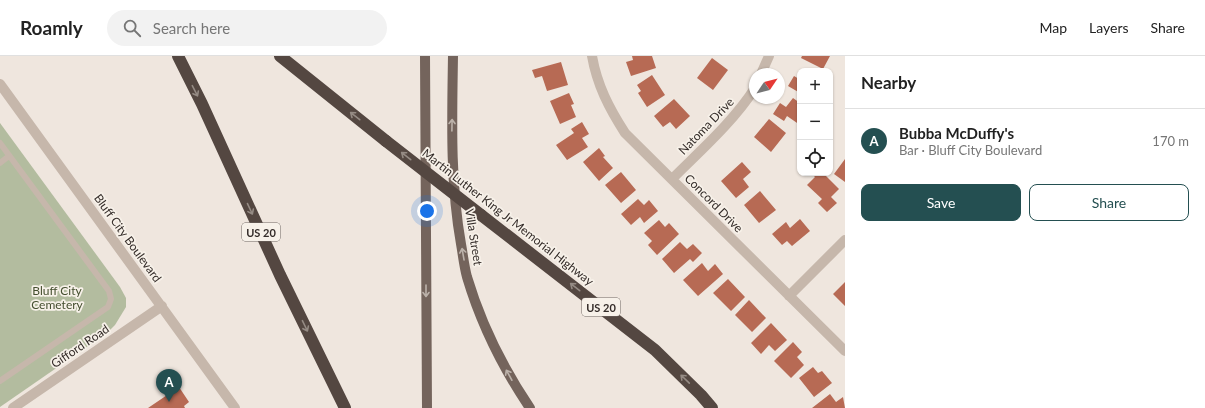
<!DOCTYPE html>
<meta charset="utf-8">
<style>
body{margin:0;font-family:Lato,sans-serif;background:#f2f2f2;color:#222}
.controls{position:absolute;right:12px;top:12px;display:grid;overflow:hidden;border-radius:8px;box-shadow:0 1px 3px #0004}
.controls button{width:36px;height:36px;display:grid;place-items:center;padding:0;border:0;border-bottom:1px solid #e0e0e0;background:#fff;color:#222;font:20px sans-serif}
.compass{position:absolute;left:749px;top:12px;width:36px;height:36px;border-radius:50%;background:#fff;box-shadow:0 1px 3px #0004;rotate:55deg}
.you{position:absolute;left:427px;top:155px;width:14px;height:14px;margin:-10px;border:3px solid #fff;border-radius:50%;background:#1a73e8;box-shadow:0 0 0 6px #1a73e833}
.badge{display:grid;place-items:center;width:26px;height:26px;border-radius:50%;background:#244f51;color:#fff;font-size:13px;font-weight:700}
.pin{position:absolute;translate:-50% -33px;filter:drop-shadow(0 1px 2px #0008)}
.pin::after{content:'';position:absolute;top:21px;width:14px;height:12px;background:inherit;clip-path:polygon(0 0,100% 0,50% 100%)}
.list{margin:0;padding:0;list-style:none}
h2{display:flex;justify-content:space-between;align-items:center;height:52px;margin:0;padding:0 16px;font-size:17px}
h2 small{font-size:13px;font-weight:400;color:#767676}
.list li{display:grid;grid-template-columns:26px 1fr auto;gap:12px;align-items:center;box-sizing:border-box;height:64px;padding:0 16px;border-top:1px solid #e0e0e0}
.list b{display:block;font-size:15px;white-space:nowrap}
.list p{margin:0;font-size:13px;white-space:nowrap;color:#767676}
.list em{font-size:13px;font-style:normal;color:#767676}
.actions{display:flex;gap:8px;padding:12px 16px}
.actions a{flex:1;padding:9px 0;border:1px solid #244f51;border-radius:8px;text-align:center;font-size:14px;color:#244f51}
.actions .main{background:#244f51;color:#fff}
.icon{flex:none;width:22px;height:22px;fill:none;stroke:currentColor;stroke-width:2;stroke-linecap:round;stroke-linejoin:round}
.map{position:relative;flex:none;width:845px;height:352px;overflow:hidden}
header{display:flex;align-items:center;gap:24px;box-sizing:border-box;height:56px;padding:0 20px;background:#fff;border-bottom:1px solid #e0e0e0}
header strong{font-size:19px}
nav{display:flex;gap:22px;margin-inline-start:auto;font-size:14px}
.search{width:280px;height:36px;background:#f2f2f2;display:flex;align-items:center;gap:10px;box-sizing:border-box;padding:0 14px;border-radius:22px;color:#767676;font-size:15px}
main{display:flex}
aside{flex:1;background:#fff}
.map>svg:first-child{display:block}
</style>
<header>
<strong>Roamly</strong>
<div class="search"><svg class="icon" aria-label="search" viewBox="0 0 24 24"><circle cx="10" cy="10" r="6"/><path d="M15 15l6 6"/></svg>Search here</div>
<nav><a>Map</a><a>Layers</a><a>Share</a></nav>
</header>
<main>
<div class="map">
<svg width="845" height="352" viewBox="0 0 845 352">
<rect width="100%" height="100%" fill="#efe6de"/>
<!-- green -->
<path fill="#b3bc9f" d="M 0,67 L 120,231 L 126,242 L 126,251 L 115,269 L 107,277 L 0,351 Z"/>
<!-- building -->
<path fill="#b76a54" d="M 632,0 L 652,0 L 656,12 L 631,20 L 626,6 L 633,4 Z
M 802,0 L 830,0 L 823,13 L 801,2 Z
M 712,2 L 728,14 L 713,34 L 697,22 Z
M 561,6 L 568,29 L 547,35 L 542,20 L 535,22 L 532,14 Z
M 652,19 L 665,39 L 647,51 L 638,37 L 641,35 L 637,29 Z
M 794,20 L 799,23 L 800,20 L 800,37 L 788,30 Z
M 569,37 L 574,48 L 571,49 L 576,61 L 560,68 L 550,45 Z
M 793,42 L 800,47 L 800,69 L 787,60 L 784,65 L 773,58 L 780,47 L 786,51 Z
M 674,43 L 690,60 L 676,73 L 670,66 L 663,71 L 654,60 Z
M 769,63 L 786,77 L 771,96 L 754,81 Z
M 582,66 L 589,78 L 582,82 L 588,91 L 567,104 L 556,89 L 574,77 L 571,73 Z
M 599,92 L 605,100 L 603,101 L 613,112 L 599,125 L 583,106 Z
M 845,103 L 845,126 L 834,118 Z
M 742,106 L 751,116 L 743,123 L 749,131 L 736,142 L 721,125 Z
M 621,116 L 636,134 L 621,147 L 605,129 Z
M 811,117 L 823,117 L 839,133 L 831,141 L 837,147 L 827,156 L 818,147 L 822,143 L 807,129 L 815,121 Z
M 760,135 L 776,154 L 759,167 L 744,149 Z
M 638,143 L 644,149 L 649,144 L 658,155 L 644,167 L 640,161 L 631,169 L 621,158 Z
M 800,163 L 810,175 L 792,190 L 787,185 L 782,189 L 772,178 L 786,166 L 790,172 Z
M 659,164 L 665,171 L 669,167 L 679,178 L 657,199 L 648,189 L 652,185 L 644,177 Z
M 680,186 L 687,193 L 693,188 L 702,197 L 693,206 L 690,203 L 674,217 L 662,203 Z
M 702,207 L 708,215 L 715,208 L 723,218 L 698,240 L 683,224 Z
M 728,223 L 745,241 L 731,255 L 713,237 Z
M 845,226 L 845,250 L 833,238 Z
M 749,244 L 766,262 L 752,276 L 735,259 Z
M 771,267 L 787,284 L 775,295 L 769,289 L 761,298 L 751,287 Z
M 793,286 L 802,296 L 797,301 L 804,309 L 791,322 L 774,305 Z
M 813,311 L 818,317 L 822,315 L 832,327 L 814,341 L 799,322 Z
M 179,331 L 189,346 L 184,350 L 185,352 L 148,352 Z
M 830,338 L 836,346 L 843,341 L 845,352 L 812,352 Z"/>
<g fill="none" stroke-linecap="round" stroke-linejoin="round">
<!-- service -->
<path stroke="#c6b7ab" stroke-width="6" d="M 0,87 L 109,235 L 111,243 L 108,251 L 105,253 L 0,325
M 0,107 L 9,100"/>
<!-- minor -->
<path stroke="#c6b7ab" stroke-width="10" d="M 592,0 C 597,29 609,52 625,77 L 845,295
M 761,18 L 769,0
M 672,123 C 701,94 733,66 755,32
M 789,240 L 845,184"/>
<!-- tertiary -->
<path stroke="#c6b7ab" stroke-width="10" d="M 0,28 L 235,352
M 13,352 L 162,250"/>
<!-- primary -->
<path stroke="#74645c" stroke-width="10" d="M 425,0 L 427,352
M 453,0 C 452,63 450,126 461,188 C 463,199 464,210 467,221 C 481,268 503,312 530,352"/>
<!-- motorway -->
<path stroke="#544741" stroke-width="12" d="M 178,0 L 202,48 L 280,219 L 345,352
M 280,0 L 386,85
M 481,159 L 655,294 L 701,339 L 712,352"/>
<!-- motorway-bridge -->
<path stroke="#544741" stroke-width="12" d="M 386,85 L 481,159"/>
</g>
<!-- one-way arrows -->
<defs><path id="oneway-shaft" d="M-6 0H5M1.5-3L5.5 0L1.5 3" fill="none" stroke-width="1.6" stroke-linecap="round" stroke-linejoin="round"/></defs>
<g stroke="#958b84">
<use href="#oneway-shaft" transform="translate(195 35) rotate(63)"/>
<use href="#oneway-shaft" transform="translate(355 60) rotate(-142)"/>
<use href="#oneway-shaft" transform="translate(406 100) rotate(-142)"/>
<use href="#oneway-shaft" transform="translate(250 153) rotate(65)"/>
<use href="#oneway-shaft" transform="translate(575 231) rotate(-142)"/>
<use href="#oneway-shaft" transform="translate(305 270) rotate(64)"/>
<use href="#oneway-shaft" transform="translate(685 323) rotate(-136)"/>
</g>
<g stroke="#bcb2aa">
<use href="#oneway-shaft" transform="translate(452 69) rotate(-89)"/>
<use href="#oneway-shaft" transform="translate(463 198) rotate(-100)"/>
<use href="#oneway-shaft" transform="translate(426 235) rotate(90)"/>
<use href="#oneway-shaft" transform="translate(509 319) rotate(-119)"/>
</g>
<g text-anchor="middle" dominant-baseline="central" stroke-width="3.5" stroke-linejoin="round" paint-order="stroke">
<!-- shield labels -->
<g fill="#f7f1e9" stroke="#6e6763" stroke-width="1">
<rect x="242" y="167" width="38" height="18" rx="3"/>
<rect x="582" y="242" width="38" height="18" rx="3"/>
</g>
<g font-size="11" font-weight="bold" fill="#342c29">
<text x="261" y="176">US 20</text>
<text x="601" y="251">US 20</text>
</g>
<!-- street labels -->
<g font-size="12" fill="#342c29" stroke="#f7f1e9">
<text transform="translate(706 70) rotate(-46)">Natoma Drive</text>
<text transform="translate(714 147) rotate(45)">Concord Drive</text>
<text transform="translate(508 161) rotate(38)">Martin Luther King Jr Memorial Highway</text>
<text transform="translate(474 181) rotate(81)">Villa Street</text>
<text transform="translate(128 182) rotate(54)">Bluff City Boulevard</text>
<text transform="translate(80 290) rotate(-34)">Gifford Road</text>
</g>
<!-- park labels -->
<g font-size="12" fill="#454f30" stroke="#f7f1e9">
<text x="57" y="234">Bluff City<tspan x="57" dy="14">Cemetery</tspan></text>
</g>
</g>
</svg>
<div class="controls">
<button>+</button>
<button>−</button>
<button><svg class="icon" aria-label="locate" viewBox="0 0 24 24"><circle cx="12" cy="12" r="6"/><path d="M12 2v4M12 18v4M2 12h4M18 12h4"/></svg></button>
</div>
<svg class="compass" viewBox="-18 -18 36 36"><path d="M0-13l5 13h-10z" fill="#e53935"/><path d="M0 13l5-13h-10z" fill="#767676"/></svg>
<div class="you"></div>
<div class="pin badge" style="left:169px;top:346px">A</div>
</div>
<aside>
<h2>Nearby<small></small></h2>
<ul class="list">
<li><span class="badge">A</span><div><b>Bubba McDuffy's</b><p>Bar · Bluff City Boulevard</p></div><em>170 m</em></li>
</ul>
<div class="actions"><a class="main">Save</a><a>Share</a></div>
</aside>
</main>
